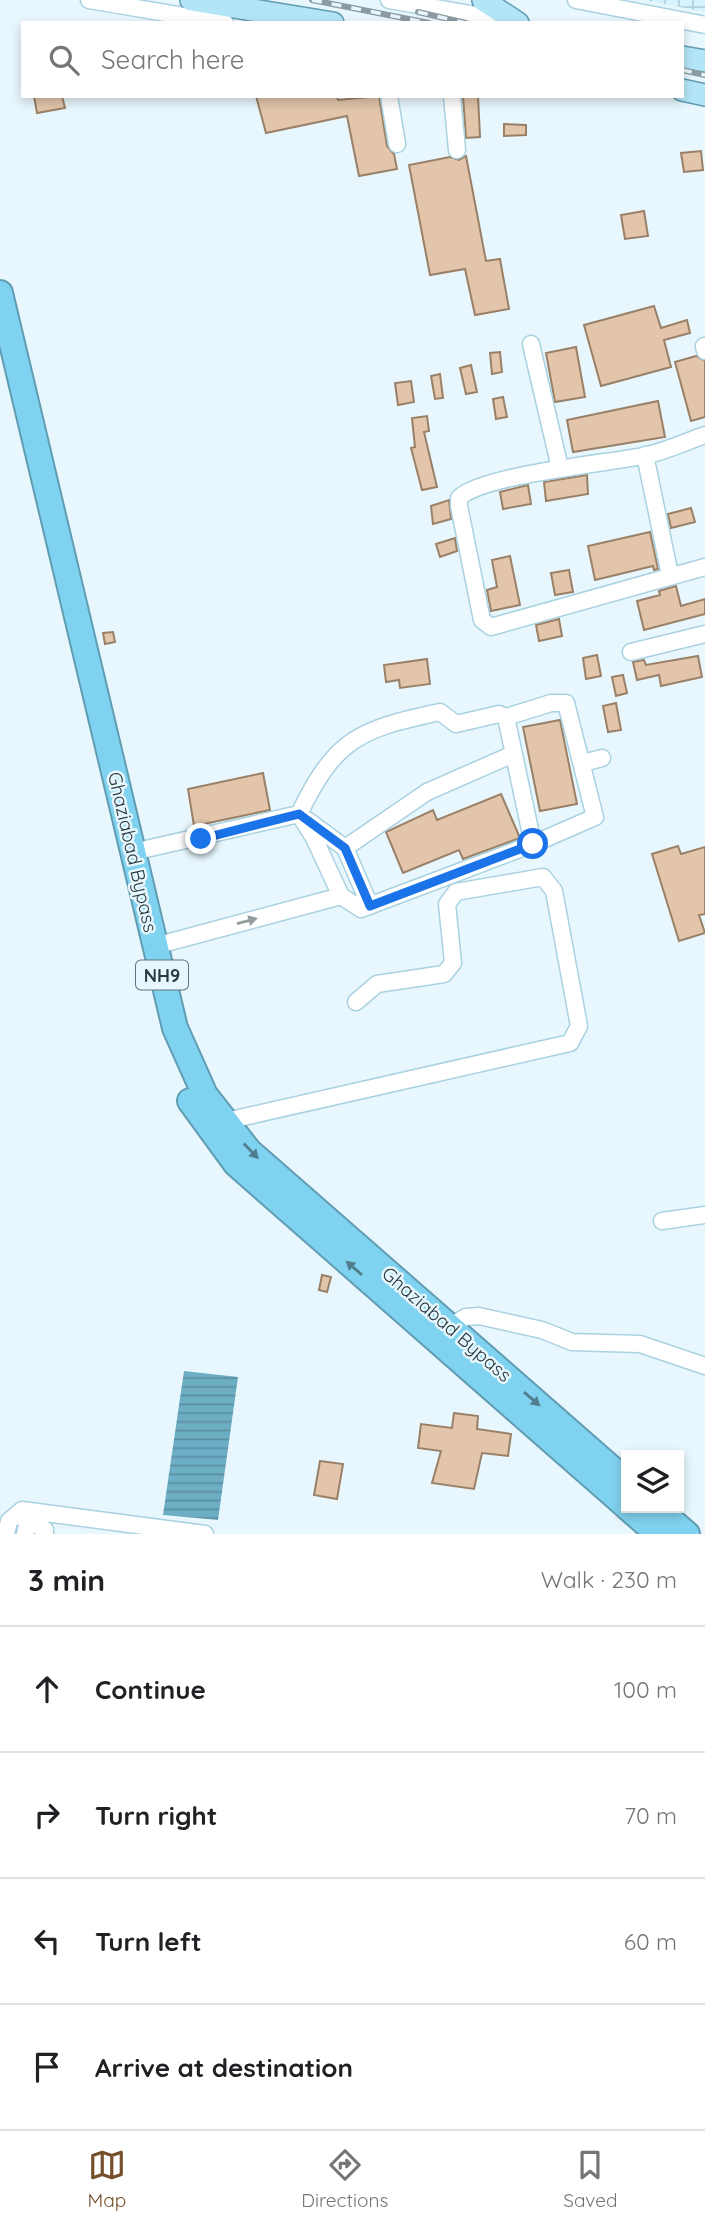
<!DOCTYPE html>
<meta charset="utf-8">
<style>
body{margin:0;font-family:Quicksand,sans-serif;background:#f2f2f2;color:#202124}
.controls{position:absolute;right:21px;bottom:21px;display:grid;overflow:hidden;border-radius:0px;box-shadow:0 4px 10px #0003}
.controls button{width:63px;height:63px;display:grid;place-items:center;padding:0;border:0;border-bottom:2px solid #e0e0e0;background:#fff;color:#202124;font:35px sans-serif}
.stop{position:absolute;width:21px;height:21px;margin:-16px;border:5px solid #1a73e8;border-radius:50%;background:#fff}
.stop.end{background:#1a73e8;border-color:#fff;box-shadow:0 2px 7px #0008}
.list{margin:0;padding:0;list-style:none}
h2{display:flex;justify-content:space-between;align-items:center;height:91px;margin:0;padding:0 28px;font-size:30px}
h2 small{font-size:23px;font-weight:400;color:#757577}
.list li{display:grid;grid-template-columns:46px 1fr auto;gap:21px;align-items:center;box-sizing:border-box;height:126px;padding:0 28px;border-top:2px solid #e0e0e0}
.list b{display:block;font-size:26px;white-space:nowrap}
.list em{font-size:23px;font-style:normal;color:#757577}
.icon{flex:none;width:38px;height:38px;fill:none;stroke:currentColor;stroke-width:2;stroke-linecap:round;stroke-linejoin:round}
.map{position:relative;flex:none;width:705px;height:1534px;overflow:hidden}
.search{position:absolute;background:#fff;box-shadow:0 4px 10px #0003;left:21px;right:21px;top:21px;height:77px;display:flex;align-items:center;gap:18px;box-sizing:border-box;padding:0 24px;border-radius:0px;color:#757577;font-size:26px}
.sheet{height:595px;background:#fff}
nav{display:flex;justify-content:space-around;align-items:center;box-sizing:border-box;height:98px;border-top:2px solid #e0e0e0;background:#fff;font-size:19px;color:#757577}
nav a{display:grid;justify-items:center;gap:4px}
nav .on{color:#744f2a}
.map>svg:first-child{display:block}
</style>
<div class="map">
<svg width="705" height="1534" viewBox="0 0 705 1534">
<defs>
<pattern id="industrial-grid" width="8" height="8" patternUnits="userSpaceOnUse" patternTransform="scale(1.75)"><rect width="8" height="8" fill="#d5f3fe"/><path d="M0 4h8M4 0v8" fill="none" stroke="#b7d1db"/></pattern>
<pattern id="water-rules" width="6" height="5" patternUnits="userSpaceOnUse" patternTransform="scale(1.75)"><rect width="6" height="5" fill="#6daec5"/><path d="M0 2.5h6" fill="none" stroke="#5a8fa1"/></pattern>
</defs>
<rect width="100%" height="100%" fill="#e7f7fd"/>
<!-- industrial -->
<path fill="url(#industrial-grid)" d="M 644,0 L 705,0 L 705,12 Z"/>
<!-- water -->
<path fill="url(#water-rules)" d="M 184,1371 L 238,1377 L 218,1520 L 163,1515 Z"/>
<!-- building -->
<path fill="#e2c5ab" stroke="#9a8067" stroke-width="2" d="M 34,96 L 62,96 L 65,108 L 37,113 Z
M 256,96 L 337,96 L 338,100 L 379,96 L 387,146 L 394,154 L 397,169 L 359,176 L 347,116 L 266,133 Z
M 463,96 L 478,96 L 480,137 L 466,138 Z
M 504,124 L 526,125 L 526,135 L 504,136 Z
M 701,151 L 703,170 L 684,172 L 681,153 Z
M 466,156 L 486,261 L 500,259 L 509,309 L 475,315 L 465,269 L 430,275 L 409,165 L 450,157 L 459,160 Z
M 644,211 L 648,236 L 625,239 L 621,215 Z
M 654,306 L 661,328 L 687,320 L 690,333 L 664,340 L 671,367 L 601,386 L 584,325 Z
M 576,347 L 585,397 L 555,402 L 546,353 Z
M 500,352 L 502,372 L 492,374 L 490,353 Z
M 696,356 L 705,361 L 705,417 L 691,421 L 675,362 Z
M 471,365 L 477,392 L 466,394 L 460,368 Z
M 440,374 L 443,398 L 435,399 L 431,376 Z
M 411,381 L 414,402 L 398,405 L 395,383 Z
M 503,397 L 507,417 L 496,419 L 493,399 Z
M 658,401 L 665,437 L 573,452 L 567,420 Z
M 427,416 L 429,431 L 424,432 L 437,487 L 422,490 L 411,448 L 415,447 L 412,418 Z
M 587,475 L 588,494 L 546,501 L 544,482 Z
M 528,485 L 531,504 L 503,509 L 500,492 Z
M 449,500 L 451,519 L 433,524 L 431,506 Z
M 691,508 L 695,522 L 671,528 L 668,514 Z
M 650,532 L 658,569 L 654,570 L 653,566 L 595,580 L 588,546 Z
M 455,538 L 457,551 L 440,557 L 436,544 Z
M 510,556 L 520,605 L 491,611 L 487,590 L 497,587 L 492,560 Z
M 569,570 L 573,592 L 555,595 L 551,573 Z
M 676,586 L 681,606 L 705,599 L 705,614 L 644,630 L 637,601 L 660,595 L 659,591 Z
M 559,619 L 562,636 L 539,641 L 536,625 Z
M 113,632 L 115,642 L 105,644 L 103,633 Z
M 597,655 L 601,676 L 586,679 L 583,658 Z
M 698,656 L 702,677 L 661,686 L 659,675 L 637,680 L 633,662 L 644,660 L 646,665 Z
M 427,659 L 430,684 L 400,688 L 399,680 L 386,682 L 384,665 Z
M 623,675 L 627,693 L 616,696 L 612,677 Z
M 616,703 L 621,730 L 608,732 L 603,706 Z
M 560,720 L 577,804 L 540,811 L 523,727 Z
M 263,773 L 270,810 L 194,826 L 188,789 Z
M 501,794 L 520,838 L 463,859 L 459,850 L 403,873 L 386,832 L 433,810 L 437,820 Z
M 678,846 L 681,854 L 705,847 L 705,914 L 699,915 L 705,933 L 679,941 L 652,854 Z
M 322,1275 L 331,1277 L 327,1292 L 319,1290 Z
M 454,1413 L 478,1416 L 477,1429 L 511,1434 L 508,1456 L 482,1453 L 474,1489 L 432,1483 L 441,1451 L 418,1448 L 421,1424 L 452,1428 Z
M 320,1461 L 343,1464 L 337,1499 L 314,1495 Z"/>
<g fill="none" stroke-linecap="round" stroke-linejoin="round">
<!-- minor casing -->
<g stroke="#a9d2e1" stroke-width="19">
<path id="minor" d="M 89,0 L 225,23
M 389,0 L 511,21
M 576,0 L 705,25
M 389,96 L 397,144
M 452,96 L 457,150
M 531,344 L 560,468
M 704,346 L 705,351
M 705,435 C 685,442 664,452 643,456 C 608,463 481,475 459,498 L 459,506 L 482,620 L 491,627 L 705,567
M 645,455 L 670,575
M 631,652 L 705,634
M 440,712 L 456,724 L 499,714 L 506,717 L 533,844 L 361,909 L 341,896 L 314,838 L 299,814 C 336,737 361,729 440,712 Z
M 506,717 L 551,703 L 566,703 L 595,817 L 533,844
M 583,763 L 602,758
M 307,820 L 345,848
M 133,852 L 299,814
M 370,906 L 345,848 L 427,792 L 511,755
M 155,946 L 341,896
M 226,1121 L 570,1043 L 579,1026 L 554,891 L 543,877 L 456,892 L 447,904 L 453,963 L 444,974 L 377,984 L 356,1002
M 662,1221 L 705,1215
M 449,1327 L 466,1317 L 479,1316 L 542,1330 L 572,1342 L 640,1344 L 705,1366
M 22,1510 L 205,1534
M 25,1517 L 45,1530 L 45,1534
M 6,1534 L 9,1521 L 22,1510 L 27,1525 L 25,1534"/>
</g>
<!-- major casing -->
<g stroke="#619db2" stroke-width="24">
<path id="major" d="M 191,0 L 333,23
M 483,0 L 518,23
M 682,57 L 705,61
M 682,90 L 705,95"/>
</g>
<!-- highway casing -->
<g stroke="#619db2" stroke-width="28">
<path id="highway" d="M 0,293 L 175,1028 L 205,1095 L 249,1151 L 626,1481
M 190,1101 L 236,1164 L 626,1506
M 628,1508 L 658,1534
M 657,1508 L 687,1534"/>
</g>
<!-- minor -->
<use href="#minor" stroke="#fff" stroke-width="16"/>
<!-- major -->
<use href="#major" stroke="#b3e5f6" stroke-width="21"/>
<!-- highway -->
<use href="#highway" stroke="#80d3f0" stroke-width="24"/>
<!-- rail casing -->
<g stroke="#8b9ba1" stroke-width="6">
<path id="rail" d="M 312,0 L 429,23
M 418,12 L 466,23
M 682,70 L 705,75"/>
</g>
<!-- rail -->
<use href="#rail" stroke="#e7f7fd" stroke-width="3.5" stroke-dasharray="10" stroke-linecap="butt"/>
</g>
<!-- one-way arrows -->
<defs><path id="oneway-solid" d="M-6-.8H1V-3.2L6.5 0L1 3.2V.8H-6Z" transform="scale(1.75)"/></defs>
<use fill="#949c9f" href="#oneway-solid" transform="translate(247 921) rotate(-15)"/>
<g fill="#507e8f">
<use href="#oneway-solid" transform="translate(251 1151) rotate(46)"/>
<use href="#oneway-solid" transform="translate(354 1268) rotate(-139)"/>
<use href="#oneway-solid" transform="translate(532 1399) rotate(41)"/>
</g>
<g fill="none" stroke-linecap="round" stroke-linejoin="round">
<!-- route -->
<path stroke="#1a73e8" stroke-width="9" d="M 201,839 L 299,814 L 345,848 L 370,906 L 533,844"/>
</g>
<g text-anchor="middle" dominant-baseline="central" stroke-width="5" stroke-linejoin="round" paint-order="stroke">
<!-- shield labels -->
<rect fill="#e7f7fd" stroke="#617278" stroke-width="2" x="136" y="960.5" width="52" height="29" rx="5"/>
<g font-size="18" font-weight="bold" fill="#28393f">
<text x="162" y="975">NH9</text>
</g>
<!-- street labels -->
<g font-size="19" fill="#28393f" stroke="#e7f7fd">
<text transform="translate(133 852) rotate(77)">Ghaziabad Bypass</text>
<text transform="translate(447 1324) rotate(41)">Ghaziabad Bypass</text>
</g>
</g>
</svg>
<div class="controls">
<button><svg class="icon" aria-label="layers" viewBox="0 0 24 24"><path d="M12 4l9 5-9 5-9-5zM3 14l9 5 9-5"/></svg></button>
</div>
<div class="stop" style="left:533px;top:844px"></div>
<div class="stop end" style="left:201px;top:839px"></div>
<div class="search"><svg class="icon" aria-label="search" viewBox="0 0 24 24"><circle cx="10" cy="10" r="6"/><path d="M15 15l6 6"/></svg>Search here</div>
</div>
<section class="sheet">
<h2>3 min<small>Walk · 230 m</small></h2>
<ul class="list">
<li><svg class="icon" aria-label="ahead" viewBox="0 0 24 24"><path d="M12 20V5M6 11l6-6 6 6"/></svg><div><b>Continue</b></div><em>100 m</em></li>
<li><svg class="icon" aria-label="right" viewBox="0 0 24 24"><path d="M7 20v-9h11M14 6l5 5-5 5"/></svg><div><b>Turn right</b></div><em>70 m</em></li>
<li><svg class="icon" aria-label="left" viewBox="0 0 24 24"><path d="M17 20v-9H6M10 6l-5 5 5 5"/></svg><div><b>Turn left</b></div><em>60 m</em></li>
<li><svg class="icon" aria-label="arrive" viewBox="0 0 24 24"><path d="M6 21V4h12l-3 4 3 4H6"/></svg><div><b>Arrive at destination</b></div></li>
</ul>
</section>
<nav>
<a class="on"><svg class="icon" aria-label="map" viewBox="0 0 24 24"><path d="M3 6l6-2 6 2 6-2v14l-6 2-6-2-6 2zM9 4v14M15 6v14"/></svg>Map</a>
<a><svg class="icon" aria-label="directions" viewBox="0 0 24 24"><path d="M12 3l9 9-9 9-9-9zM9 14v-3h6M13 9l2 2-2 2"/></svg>Directions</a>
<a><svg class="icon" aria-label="saved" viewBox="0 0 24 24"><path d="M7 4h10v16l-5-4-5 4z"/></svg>Saved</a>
</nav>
